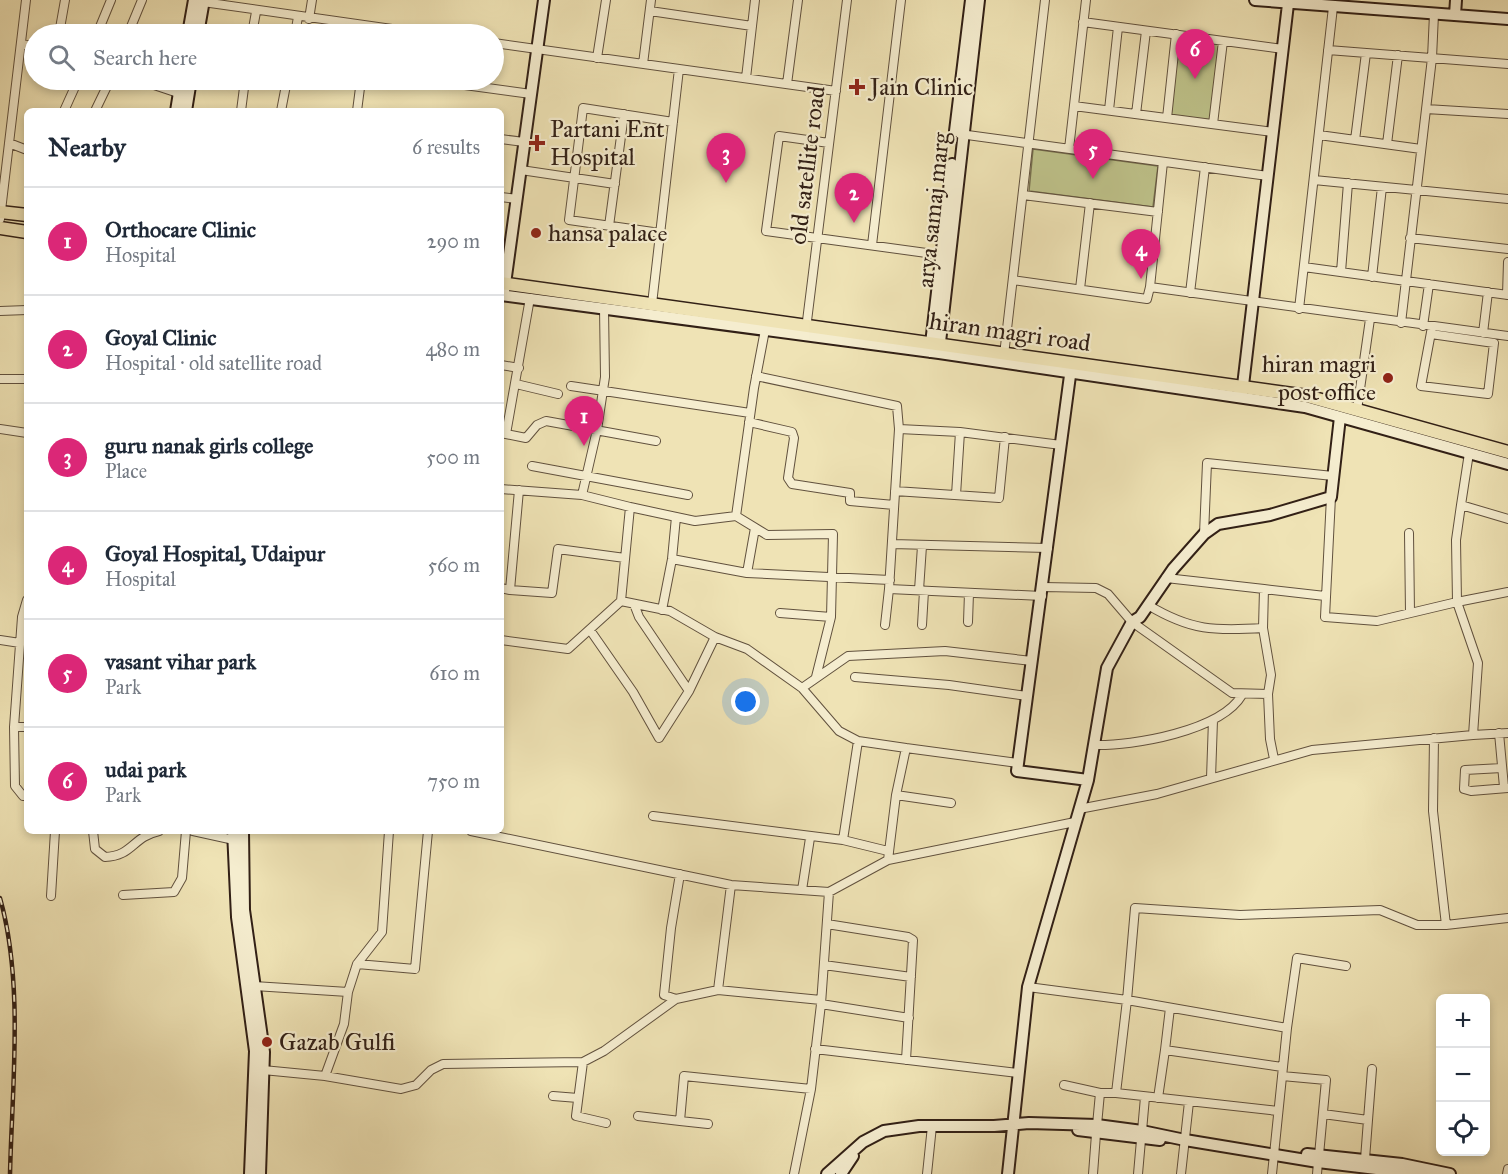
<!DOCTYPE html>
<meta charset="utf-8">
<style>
body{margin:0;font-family:"IM FELL Great Primer",serif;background:#f6f6f7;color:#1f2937}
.controls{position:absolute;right:18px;bottom:18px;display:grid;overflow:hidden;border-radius:9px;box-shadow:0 3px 9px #0003}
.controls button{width:54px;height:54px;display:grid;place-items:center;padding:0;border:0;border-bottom:2px solid #e0e1e3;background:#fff;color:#1f2937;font:30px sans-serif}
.you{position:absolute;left:746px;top:702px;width:21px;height:21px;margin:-15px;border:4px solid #fff;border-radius:50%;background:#1a73e8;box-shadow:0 0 0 9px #1a73e833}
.badge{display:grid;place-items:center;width:39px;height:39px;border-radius:50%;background:#db2777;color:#fff;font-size:20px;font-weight:700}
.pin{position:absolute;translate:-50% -50px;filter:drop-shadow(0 2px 3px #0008)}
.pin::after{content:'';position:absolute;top:32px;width:21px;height:18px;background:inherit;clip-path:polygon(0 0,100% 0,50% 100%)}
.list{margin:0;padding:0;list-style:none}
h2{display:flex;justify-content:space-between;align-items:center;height:78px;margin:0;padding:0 24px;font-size:26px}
h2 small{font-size:20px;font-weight:400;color:#747a83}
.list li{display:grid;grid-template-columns:39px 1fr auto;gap:18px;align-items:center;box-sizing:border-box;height:108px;padding:0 24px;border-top:2px solid #e0e1e3}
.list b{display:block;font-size:22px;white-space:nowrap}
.list p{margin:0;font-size:20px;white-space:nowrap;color:#747a83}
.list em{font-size:20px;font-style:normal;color:#747a83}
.icon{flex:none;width:33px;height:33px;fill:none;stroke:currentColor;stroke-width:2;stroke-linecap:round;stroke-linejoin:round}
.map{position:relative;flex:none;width:1508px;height:1174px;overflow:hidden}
.search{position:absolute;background:#fff;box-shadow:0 3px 9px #0003;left:24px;top:24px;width:480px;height:66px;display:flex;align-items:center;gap:15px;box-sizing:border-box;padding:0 21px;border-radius:33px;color:#747a83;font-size:22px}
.panel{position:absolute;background:#fff;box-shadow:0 3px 9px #0003;left:24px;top:108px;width:480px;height:726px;border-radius:9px}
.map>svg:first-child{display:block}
</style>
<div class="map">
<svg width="1508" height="1174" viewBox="0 0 1508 1174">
<rect width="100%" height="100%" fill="#efe3b5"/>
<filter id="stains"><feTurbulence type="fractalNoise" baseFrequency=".00333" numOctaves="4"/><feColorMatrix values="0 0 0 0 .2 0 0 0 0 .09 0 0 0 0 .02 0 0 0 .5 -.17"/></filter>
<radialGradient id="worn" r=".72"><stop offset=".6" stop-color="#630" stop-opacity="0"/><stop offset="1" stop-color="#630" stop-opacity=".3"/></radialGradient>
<!-- green -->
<path fill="#bec28a" stroke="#787150" stroke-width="1.5" d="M 1179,38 L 1219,44 L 1210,120 L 1171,115 Z
M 1033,149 L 1158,166 L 1153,207 L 1029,191 Z"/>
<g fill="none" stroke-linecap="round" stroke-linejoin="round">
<!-- street casing -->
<g stroke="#61513e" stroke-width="10">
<path id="street" d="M 203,2 L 427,34
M 650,11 L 752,26
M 309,19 L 312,0
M 1083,22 L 1283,49
M 59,34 L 65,0
M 97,34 L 111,0
M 128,34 L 142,0
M 252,34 L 256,12
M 295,34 L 298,17
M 494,43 L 836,91
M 21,44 L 34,46
M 1328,50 L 1508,64
M 597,58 L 606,0
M 643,64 L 651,0
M 746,78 L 755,0
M 139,80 L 178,93
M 428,80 L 531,94
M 787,84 L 798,0
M 1074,106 L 1273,132
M 1426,109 L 1508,114
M 1109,110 L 1118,27
M 64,111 L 78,80
M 95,111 L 110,80
M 241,111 L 245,80
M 281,111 L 287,80
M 357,111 L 361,80
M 1136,114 L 1146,31
M 1167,118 L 1176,34
M 1213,124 L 1223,41
M 960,134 L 1268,176
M 1319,135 L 1421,149
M 501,139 L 524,142
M 1355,140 L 1366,53
M 9,143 L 27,150
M 829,143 L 779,136 L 766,231 L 941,255
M 1387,144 L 1398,55
M 1069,149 L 1086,0
M 1163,162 L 1150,287 L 1508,336
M 521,170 L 615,184
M 1314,180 L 1508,199
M 1023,195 L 1158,212
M 501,197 L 517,199
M 0,219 L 26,0
M 609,226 L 624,114
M 660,233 L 569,220 L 583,108 L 673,122
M 1410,238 L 1508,249
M 872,245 L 901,0
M 1304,267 L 1508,295
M 1341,272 L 1348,183
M 1372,277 L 1382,187
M 1013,280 L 1147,299 L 1150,287
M 1080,289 L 1090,203
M 1190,293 L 1205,167
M 1507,295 L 1508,262
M 652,304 L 679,69
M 604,308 L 605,377 L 597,430 L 582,495 L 630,507 L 621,601 L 670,611 L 715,637 L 747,649 L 802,688 L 848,656 L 945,651 L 1032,661
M 1299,309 L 1333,7
M 0,311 L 27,310
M 1401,323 L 1432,58 L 1434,14
M 1423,326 L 1429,284
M 806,329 L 847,0
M 765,330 L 754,388 L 736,516 L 767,535 L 833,534 L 831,617 L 816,677
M 1483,333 L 1488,292
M 1431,334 L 1494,343 L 1488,394 L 1421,386 L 1432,327
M 1004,355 L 1045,0
M 501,365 L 519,368
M 756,376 L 897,406 L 899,429 L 889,589 L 1042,596
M 0,379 L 27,379
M 516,384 L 558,394
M 571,386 L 750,413
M 1357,410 L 1370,319
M 749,422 L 792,432 L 794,438 L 788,478 L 792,484 L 850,493 L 850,501 L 894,505
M 0,429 L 27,433
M 899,429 L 960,432 L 1061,445
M 501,433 L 526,438 L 537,425 L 546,421 L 656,441
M 506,434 L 530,298
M 1469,453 L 1461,505 L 1508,519
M 532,466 L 688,495
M 501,489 L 582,495
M 895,491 L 999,498 L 1005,437
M 956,495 L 960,432
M 1331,497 L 1325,617 L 1377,621 L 1457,602 L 1456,540 L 1461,505
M 630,507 L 695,521 L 736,516
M 1409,533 L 1410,613
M 1204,534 L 1207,463 L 1333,476
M 892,544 L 1048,548
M 672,559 L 747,573 L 890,580
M 747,573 L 755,528
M 1043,587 L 1096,588 L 1108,594 L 1132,622 L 1232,693 L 1268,694 L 1271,675 L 1263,628 L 1264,589 L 1166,578
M 501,588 L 510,590 L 519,490
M 1264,589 L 1325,596
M 510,590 L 552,593 L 558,549 L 625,558
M 919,590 L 922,546
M 27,600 L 22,617 L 14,727 L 15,786 L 23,796 L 27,796
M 634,604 L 639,617 L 689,691
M 1148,605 C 1191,631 1215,631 1263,628
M 662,610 L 672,559 L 676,517
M 780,613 L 831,617
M 968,622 L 969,593
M 885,625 L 889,589
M 922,625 L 924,591
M 590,630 L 633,692 L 659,738 L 689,691 L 715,637
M 0,640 L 20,643
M 501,640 L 568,649 L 621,601
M 855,677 L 949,685 L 1027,696
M 802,688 L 839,731 L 858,741 L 906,748
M 1268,694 L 1270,739 L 1274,759
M 14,727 L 27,727
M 1499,733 L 1504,787
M 1473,735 L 1508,733
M 1434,738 L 1433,811 L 1446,925
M 1094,745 C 1133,746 1221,731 1242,695
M 1502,768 L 1465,770 L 1464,789 L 1471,791 L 1508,788
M 1211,778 L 1213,720
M 896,795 L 951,803
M 1079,809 L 1157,794 L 1312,750 L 1473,735 L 1478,663 L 1457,602 L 1508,592
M 653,816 L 843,840 L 888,851
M 93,831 L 95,849 L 105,857 C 133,856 132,837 159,831
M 193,831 L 234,840
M 471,831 L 731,885 L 829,892 L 888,860 L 896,795 L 906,748 L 1018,763
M 843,840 L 858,741
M 888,860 L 1075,822
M 802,890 L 810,838
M 123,895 L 174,892 L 182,878 L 186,831
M 51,896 L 55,831
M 827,924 L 908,937 L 913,940 L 906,1060
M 357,964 L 415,969 L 428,831
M 824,965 L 911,977
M 254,986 L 348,992
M 1028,987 L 1127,1000 L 1135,908 L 1240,915 L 1380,910 L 1417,925 L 1446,925 L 1508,918
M 718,990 L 731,885
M 676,999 L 664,995 L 671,928 L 680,874
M 821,1004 L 909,1018
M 815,1049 L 1018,1073
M 1165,1050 L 1170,1008
M 583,1062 L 576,1116 L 606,1123
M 263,1070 L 325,1076 L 344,1024 L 348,992 L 357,964 L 382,932 L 389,831
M 325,1076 L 401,1089 L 416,1085 L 431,1070 L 443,1064 L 583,1062 L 604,1051 L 676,999 L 718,990 L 821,1000
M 1282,1076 L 1326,1080 L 1319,1155
M 1064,1085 L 1100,1093
M 1116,1093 L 1278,1111
M 553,1096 L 578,1098
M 1158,1098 L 1165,1050 L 1282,1067
M 1323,1114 L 1368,1120 L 1365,1159
M 638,1116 L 680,1121
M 1368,1120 L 1372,1069
M 708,1124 L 680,1121 L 684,1076 L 811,1089
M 1097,1125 L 1100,1093 L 1116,1093 L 1127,1000 L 1287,1028 L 1297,958 L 1346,966
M 1142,1131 L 1145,1097
M 794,1174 L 811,1089 L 821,1004 L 829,892
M 927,1174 L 932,1126
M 1093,1174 L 1096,1134
M 1138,1174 L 1141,1140
M 1181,1174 L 1189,1102
M 1272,1174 L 1287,1028
M 1317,1174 L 1318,1162
M 1507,1174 L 1508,1169"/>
</g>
<!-- secondary casing -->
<g stroke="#322016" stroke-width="14">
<path id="secondary" d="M 1255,0 L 1508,19
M 1455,15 L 1456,0
M 188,34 L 194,0
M 198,34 L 204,0
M 176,111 L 181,80
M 186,111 L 191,80
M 955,131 L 971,0
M 504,291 L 544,0
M 501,295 L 939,353 L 1305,407 L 1508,464
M 939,351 L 979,0
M 930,352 L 952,164
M 1071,368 L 1017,771 L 1088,780
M 1242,394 L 1288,4
M 233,831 L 237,917 L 255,1051 L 250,1174
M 243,831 L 244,910 L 264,1052 L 260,1174
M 1078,1130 L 1160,1140
M 1307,1154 L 1402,1164 L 1450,1174
M 827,1174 L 863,1142 L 884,1131 L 919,1126 L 994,1126 L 1029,1123 L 1097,1125 L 1142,1131 L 1185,1140 L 1318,1162 L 1418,1174
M 841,1174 L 853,1156
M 1008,1174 L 1028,987 L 1088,780 L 1107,668 L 1132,622 L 1140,617 L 1173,569 L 1204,534 L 1218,524 L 1270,515 L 1331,497 L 1340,417"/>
</g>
<!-- primary casing -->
<g stroke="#322016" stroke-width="15">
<path id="primary" d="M 0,212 L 27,215
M 0,228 L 27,232
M 501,283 L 1307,396 L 1508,452"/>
</g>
<!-- street -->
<use href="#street" stroke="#f5edcf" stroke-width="8"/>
<!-- secondary -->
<use href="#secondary" stroke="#f5edcf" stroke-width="10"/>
<!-- primary -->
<use href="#primary" stroke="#efe3b5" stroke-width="12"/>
<!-- rail casing -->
<g stroke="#322016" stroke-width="4.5">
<path id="rail" d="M 0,898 C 24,983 12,1086 10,1174"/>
</g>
<!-- rail -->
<use href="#rail" stroke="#f5edcf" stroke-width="2" stroke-dasharray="7" stroke-linecap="butt"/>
</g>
<!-- markers -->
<g fill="#8f2418" stroke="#f5edcf" stroke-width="2">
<path d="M854 78h6v6h6v6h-6v6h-6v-6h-6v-6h6z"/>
<path d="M534 134h6v6h6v6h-6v6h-6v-6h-6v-6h6z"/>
<circle cx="536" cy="233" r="6"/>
<circle cx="1388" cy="378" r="6"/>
<circle cx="267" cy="1042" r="6"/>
</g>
<g text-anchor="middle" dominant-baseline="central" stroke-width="4.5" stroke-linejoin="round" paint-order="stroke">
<!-- poi labels -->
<g font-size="24" fill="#322016" stroke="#f5edcf" text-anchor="start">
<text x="870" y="87">Jain Clinic</text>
<text x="550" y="129">Partani Ent<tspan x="550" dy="28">Hospital</tspan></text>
<text x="548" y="233">hansa palace</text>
<text x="1376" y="364" text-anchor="end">hiran magri<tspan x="1376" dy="28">post office</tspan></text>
<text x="279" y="1042">Gazab Gulfi</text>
</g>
<!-- street labels -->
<g font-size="24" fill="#322016" stroke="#f5edcf">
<text transform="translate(807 165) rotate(-83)">old satellite road</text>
<text transform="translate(933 210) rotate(-84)">arya samaj marg</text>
<text transform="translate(1010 332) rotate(8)">hiran magri road</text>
</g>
</g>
<rect width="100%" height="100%" filter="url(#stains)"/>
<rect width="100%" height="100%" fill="url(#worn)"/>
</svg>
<div class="controls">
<button>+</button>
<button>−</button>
<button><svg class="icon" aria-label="locate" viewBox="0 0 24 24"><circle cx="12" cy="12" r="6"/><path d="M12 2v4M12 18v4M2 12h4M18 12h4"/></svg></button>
</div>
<div class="you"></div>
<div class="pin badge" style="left:584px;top:446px">1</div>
<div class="pin badge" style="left:854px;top:223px">2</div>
<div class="pin badge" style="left:726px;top:183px">3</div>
<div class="pin badge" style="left:1141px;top:279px">4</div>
<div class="pin badge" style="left:1093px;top:179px">5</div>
<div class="pin badge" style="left:1195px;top:79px">6</div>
<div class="search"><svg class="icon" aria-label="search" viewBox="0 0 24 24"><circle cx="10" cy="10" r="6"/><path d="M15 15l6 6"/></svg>Search here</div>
<section class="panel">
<h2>Nearby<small>6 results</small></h2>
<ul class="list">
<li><span class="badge">1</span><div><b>Orthocare Clinic</b><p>Hospital</p></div><em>290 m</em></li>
<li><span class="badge">2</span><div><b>Goyal Clinic</b><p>Hospital · old satellite road</p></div><em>480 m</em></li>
<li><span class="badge">3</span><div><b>guru nanak girls college</b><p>Place</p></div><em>500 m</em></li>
<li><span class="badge">4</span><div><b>Goyal Hospital, Udaipur</b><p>Hospital</p></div><em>560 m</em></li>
<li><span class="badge">5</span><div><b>vasant vihar park</b><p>Park</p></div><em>610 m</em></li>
<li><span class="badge">6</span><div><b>udai park</b><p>Park</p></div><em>750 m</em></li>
</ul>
</section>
</div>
